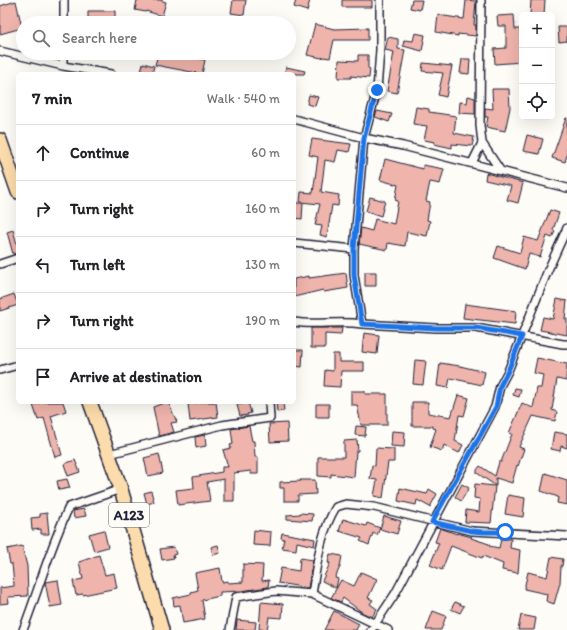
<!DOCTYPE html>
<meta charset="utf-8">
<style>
body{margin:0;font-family:Itim,sans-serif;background:#f2f2f2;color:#202124}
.controls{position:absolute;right:12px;top:12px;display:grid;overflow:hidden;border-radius:6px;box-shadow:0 4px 16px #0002}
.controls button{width:36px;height:36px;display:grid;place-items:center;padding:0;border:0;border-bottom:1px solid #e0e0e0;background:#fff;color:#202124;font:20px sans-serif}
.stop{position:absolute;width:12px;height:12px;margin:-9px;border:3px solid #1a73e8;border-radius:50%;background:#fff}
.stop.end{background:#1a73e8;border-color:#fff;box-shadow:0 1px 4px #0008}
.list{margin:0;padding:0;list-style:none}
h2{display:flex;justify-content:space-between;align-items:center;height:52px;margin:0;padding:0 16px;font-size:17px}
h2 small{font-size:13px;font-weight:400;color:#757577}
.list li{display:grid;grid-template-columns:26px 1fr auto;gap:12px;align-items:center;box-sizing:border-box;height:56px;padding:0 16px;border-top:1px solid #e0e0e0}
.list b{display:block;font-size:15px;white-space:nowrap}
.list em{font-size:13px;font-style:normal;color:#757577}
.icon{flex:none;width:22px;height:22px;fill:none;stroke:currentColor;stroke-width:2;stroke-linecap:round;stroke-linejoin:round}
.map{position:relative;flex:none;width:567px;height:630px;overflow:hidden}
.search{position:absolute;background:#fff;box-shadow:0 4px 16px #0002;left:16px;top:16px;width:280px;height:44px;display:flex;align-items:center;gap:10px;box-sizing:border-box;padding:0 14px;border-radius:22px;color:#757577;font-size:15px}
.panel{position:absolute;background:#fff;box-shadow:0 4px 16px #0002;left:16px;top:72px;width:280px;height:332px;border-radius:6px}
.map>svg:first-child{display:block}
</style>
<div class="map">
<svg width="567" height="630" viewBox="0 0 567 630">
<rect width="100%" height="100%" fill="#fdfcf7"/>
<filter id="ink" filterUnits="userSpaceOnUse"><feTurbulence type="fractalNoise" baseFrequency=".025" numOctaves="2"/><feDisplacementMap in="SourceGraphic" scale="8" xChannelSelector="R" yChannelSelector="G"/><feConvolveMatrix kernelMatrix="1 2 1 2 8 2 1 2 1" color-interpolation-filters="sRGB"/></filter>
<g filter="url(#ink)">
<!-- building -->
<path fill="#efb4ab" stroke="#22223b" d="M 137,0 L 160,0 L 166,2 L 162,16 L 146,11 L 146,12 L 135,10 Z
M 233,0 L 246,0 L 244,15 L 231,13 Z
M 296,0 L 310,0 L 307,11 L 294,7 Z
M 342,0 L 372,0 L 372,7 L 342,7 Z
M 412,0 L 422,0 L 420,10 L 410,8 Z
M 466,0 L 476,1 L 474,25 L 476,25 L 476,36 L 458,34 L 458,36 L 436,32 L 438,15 L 464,19 Z
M 531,0 L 545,0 L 544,15 L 530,15 Z
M 16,1 L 22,28 L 0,34 L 0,6 Z
M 88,11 L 115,11 L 115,23 L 88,23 Z
M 514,15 L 515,29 L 520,29 L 522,62 L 495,64 L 494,49 L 506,48 L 506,26 L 498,26 L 497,16 Z
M 315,24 L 334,29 L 368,28 L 368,40 L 334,40 L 330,58 L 323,57 L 322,58 L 307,55 Z
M 558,27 L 567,27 L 567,41 L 559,42 Z
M 415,33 L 425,35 L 422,51 L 403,46 L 404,40 L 413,41 Z
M 388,37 L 398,39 L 398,49 L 405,50 L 397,93 L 387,91 L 394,52 L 385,50 Z
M 176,53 L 189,53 L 188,56 L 205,60 L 202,74 L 155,65 L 158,54 L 175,58 Z
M 358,55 L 368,55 L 368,68 L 370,69 L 369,78 L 351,76 L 351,78 L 338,78 L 339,60 L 358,61 Z
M 462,59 L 470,59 L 469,74 L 460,73 Z
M 143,63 L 154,66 L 152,74 L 141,72 Z
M 423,63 L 452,66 L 446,97 L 438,95 L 443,73 L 422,71 Z
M 286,67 L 305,71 L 304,74 L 284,74 Z
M 492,89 L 509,89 L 510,108 L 505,131 L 486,127 L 488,117 L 485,117 L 485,108 L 493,109 Z
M 309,95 L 318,97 L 315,106 L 307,104 Z
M 468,96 L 475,98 L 475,114 L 459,113 L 460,102 L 467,103 Z
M 416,107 L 429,109 L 429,112 L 456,116 L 454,133 L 474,137 L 472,146 L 452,144 L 452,148 L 434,144 L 435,142 L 424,140 L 427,126 L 413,124 Z
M 377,111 L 392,114 L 389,122 L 375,117 Z
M 566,118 L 567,118 L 567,155 L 565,162 L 552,158 Z
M 527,135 L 543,139 L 539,154 L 523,151 Z
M 312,139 L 351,144 L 349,152 L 338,150 L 335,162 L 325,160 L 321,192 L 339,195 L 338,206 L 332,205 L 327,237 L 320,235 L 322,226 L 315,225 L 320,204 L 300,202 L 301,192 L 313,193 L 318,157 L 309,155 Z
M 385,159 L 423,169 L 423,165 L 444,169 L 440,184 L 430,182 L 426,201 L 430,202 L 427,220 L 430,221 L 427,236 L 407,232 L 405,246 L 388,243 L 387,250 L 359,244 L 361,228 L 372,231 L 375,219 L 394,224 L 398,201 L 395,200 L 398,185 L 380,180 Z
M 486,173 L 523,183 L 518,203 L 507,200 L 511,186 L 485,180 Z
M 370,197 L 385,201 L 381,216 L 366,211 Z
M 294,203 L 303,203 L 302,219 L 294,218 Z
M 550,210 L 559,213 L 553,230 L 555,231 L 552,238 L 547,236 L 540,257 L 529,254 L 525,269 L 494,258 L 498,246 L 520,253 L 524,237 L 538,241 Z
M 13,230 L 18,248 L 18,253 L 13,254 L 7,232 Z
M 365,272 L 376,272 L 376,286 L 365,286 Z
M 346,273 L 348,288 L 324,292 L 323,290 L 294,297 L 294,279 L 309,276 L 309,278 Z
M 14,294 L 18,305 L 0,311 L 0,299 Z
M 557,299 L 567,301 L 565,319 L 567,319 L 567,335 L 540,330 L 543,317 L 553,319 Z
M 465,304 L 516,311 L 515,324 L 463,318 Z
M 311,328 L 342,328 L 341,335 L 325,334 L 325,348 L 311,348 Z
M 364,333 L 379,335 L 377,354 L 362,352 Z
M 294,350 L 303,350 L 302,367 L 294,366 Z
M 333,354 L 339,354 L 339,362 L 364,362 L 364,371 L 341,371 L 340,387 L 324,386 L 325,370 L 333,371 Z
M 537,358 L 567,364 L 566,381 L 557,379 L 552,410 L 557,412 L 555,421 L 533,416 L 519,447 L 524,449 L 518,466 L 517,465 L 512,483 L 496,478 L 496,486 L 477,473 L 477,470 L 480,466 L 495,476 L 499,462 L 501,462 L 512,434 L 509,433 L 522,403 L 533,408 L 537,388 L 541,388 L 543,375 L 534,373 Z
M 415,360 L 426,361 L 423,385 L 413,384 Z
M 440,363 L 460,366 L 485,372 L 482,385 L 450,378 L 448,388 L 437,386 Z
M 515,388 L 521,389 L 519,397 L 513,395 Z
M 351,391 L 365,391 L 365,394 L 387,394 L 387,425 L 361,425 L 357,405 L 351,405 Z
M 458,395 L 469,398 L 464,416 L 459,415 L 455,441 L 463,445 L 459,453 L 444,445 L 442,451 L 430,447 L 436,429 L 433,428 L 433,426 L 412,426 L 412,402 L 428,402 L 428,413 L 451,417 Z
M 42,402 L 63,402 L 66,411 L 51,416 L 62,455 L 55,457 L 44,418 L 38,420 L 33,405 Z
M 166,402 L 168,402 L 177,422 L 171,423 L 174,432 L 159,436 L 153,407 Z
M 203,402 L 216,402 L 218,417 L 190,421 L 188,404 Z
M 241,402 L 248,402 L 251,413 L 247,414 L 248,415 L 240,416 L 237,405 L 242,404 Z
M 276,402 L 283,402 L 284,411 L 277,412 Z
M 316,404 L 329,404 L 329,417 L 316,417 Z
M 287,423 L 288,441 L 270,442 L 269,424 Z
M 249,426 L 252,441 L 254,441 L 255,457 L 258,457 L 258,474 L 251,474 L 251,471 L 234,473 L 234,501 L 224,501 L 224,479 L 207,482 L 210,501 L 178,505 L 176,490 L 194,488 L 193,477 L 222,472 L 222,467 L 228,467 L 223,450 L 231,448 L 230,445 L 233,444 L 231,429 Z
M 356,426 L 366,427 L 365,436 L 355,435 Z
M 392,431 L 405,432 L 404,447 L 391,446 Z
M 554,432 L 567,434 L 567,448 L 561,446 L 560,451 L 551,449 Z
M 205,435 L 206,446 L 196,448 L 195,437 Z
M 357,440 L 358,451 L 356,451 L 354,477 L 331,474 L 331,477 L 318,476 L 318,457 L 344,457 L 344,441 Z
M 376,448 L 394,449 L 394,462 L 388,462 L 383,498 L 374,496 L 377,480 L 370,479 L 372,465 L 375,466 Z
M 159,454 L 163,473 L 148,476 L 144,458 Z
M 75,460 L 80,472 L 68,476 L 64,464 Z
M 545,473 L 567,480 L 567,505 L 557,503 L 558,497 L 541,491 Z
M 67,479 L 70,488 L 59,490 L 57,481 Z
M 300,480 L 315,480 L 316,494 L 298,495 L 298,501 L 284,501 L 284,488 L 280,488 L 280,482 L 301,481 Z
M 462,484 L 469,488 L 461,501 L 455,497 Z
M 475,484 L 495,486 L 491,523 L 465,522 L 466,510 L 479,512 L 480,499 L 474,498 Z
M 400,488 L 427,494 L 429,489 L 437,494 L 430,507 L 417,500 L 416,505 L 398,501 Z
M 151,491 L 154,502 L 147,504 L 144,493 Z
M 508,495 L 525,498 L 523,517 L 505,514 Z
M 84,509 L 86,516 L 74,518 L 73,511 Z
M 47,513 L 49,534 L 41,534 L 41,529 L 32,530 L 31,518 L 40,517 L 40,514 Z
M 300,513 L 313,514 L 312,521 L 287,519 L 287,515 L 300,514 Z
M 384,516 L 401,521 L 397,534 L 380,529 Z
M 343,519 L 366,526 L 367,523 L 380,528 L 377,535 L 373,533 L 369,545 L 360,541 L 362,538 L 339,531 Z
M 440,528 L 457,534 L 457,533 L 472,537 L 471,538 L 489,544 L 489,546 L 499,548 L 501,539 L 511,539 L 510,548 L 520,550 L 518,573 L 502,570 L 503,564 L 483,556 L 482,558 L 451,546 L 442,570 L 430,565 L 439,543 L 435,542 Z
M 104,530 L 108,547 L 94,551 L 89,534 Z
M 254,530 L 271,532 L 270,546 L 253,545 Z
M 282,533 L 315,539 L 314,546 L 297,542 L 296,550 L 282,548 L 284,539 L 281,538 Z
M 218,545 L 220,553 L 213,555 L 211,547 Z
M 22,546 L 27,566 L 28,596 L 8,597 L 9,603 L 0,604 L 0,588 L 14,586 L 14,585 L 12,564 L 10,564 L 7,549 Z
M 174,547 L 176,554 L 173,555 L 174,558 L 162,560 L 160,549 Z
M 330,554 L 342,556 L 340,567 L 335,578 L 338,579 L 336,588 L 322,581 L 330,563 L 328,563 Z
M 99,555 L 105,575 L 114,573 L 117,588 L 83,595 L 83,594 L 76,595 L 73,581 L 83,579 L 79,562 Z
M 551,557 L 563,559 L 562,566 L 561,566 L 560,583 L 554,604 L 546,601 L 547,594 L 524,589 L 528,572 L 547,577 Z
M 300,558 L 313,560 L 308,588 L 278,583 L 281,568 L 299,571 Z
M 243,564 L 263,565 L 262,581 L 269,580 L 268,587 L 241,591 L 220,592 L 220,596 L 202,600 L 205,619 L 183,623 L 180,605 L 174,606 L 173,598 L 191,594 L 191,592 L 198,590 L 195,573 L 220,568 L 222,582 L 228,581 L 228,583 L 243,582 Z
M 361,572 L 377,579 L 368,598 L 373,600 L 370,604 L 377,609 L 372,617 L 363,613 L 343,598 L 341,602 L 331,598 L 341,580 L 354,586 Z
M 58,580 L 62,605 L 50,607 L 45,582 Z
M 261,602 L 283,604 L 282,618 L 269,617 L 267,630 L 259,629 Z
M 455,602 L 464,606 L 460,613 L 451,609 Z
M 334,611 L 359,624 L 356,630 L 324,630 Z
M 433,611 L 446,616 L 441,630 L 426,630 Z
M 521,615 L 536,618 L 534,630 L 518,630 Z
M 237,620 L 256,622 L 255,630 L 236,630 Z"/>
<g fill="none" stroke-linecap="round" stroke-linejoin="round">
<!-- street casing -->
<g stroke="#22223b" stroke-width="10">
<path id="street" d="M 380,0 L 380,50 L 377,90 L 364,138 L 354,249 L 354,275 L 362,324 L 436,328 L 476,328 L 563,344 L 567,344
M 64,23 L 64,0
M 0,51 L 63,66 L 111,74
M 63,66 L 63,53
M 294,119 L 364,138 L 403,146 L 567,188
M 482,143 L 500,170
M 472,163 L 482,143 L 480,125 L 481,0
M 294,243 L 354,249
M 0,264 L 18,258
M 294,322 C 316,326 338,320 362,324
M 0,370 L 18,365
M 109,454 L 222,425 L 270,418 L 269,402
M 312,594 C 317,564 320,533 336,507 L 346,504 L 374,507 L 472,531 L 567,536
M 23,630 C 39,589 50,547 69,507 L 121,489
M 230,630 L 236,597 L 276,591 L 312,594 L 388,630
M 371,630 L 395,594 L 495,407 L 500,386 L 508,371 L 548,270 L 567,228"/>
</g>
<!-- highway casing -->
<g stroke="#22223b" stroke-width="16">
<path id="highway" d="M 0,140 L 18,192
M 90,402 L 120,486 L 162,630"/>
</g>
<!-- street -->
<use href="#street" stroke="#fdfcf7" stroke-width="7"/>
<!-- highway -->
<use href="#highway" stroke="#fcdcac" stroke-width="13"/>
</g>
</g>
<g fill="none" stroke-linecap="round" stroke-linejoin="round" filter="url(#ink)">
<!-- route -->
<path stroke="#1a73e8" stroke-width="5" d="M 377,90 L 364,138 L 354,249 L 354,275 L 362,324 L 436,328 L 476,328 L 522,336 L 508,371 L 500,386 L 496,407 L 432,522 L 472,531 L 483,532 L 505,532"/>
</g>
<g text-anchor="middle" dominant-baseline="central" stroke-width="3.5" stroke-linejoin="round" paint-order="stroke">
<!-- shield labels -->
<rect fill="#fdfcf7" stroke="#646373" stroke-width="1" x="109" y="503" width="40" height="24" rx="3"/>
<g font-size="14" font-weight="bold" fill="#22223b">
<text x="129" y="515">A123</text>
</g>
</g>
</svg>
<div class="controls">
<button>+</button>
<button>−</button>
<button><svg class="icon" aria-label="locate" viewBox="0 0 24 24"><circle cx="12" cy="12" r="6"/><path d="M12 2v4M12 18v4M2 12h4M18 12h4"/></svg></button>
</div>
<div class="stop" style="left:505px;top:532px"></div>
<div class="stop end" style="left:377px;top:90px"></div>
<div class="search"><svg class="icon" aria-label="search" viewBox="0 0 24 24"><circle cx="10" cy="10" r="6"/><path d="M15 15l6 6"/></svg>Search here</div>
<section class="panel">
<h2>7 min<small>Walk · 540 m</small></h2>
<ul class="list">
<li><svg class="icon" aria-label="ahead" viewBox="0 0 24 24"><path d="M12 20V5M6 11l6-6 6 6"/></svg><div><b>Continue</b></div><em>60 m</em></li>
<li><svg class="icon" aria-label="right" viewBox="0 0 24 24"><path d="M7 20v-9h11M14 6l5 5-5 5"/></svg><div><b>Turn right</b></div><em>160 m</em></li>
<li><svg class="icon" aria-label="left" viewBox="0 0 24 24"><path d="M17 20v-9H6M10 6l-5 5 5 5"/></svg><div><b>Turn left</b></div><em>130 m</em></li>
<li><svg class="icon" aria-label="right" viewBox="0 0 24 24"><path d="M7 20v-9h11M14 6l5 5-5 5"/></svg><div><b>Turn right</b></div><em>190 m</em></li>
<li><svg class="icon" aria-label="arrive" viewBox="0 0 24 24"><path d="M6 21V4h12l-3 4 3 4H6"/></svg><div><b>Arrive at destination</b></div></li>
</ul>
</section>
</div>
